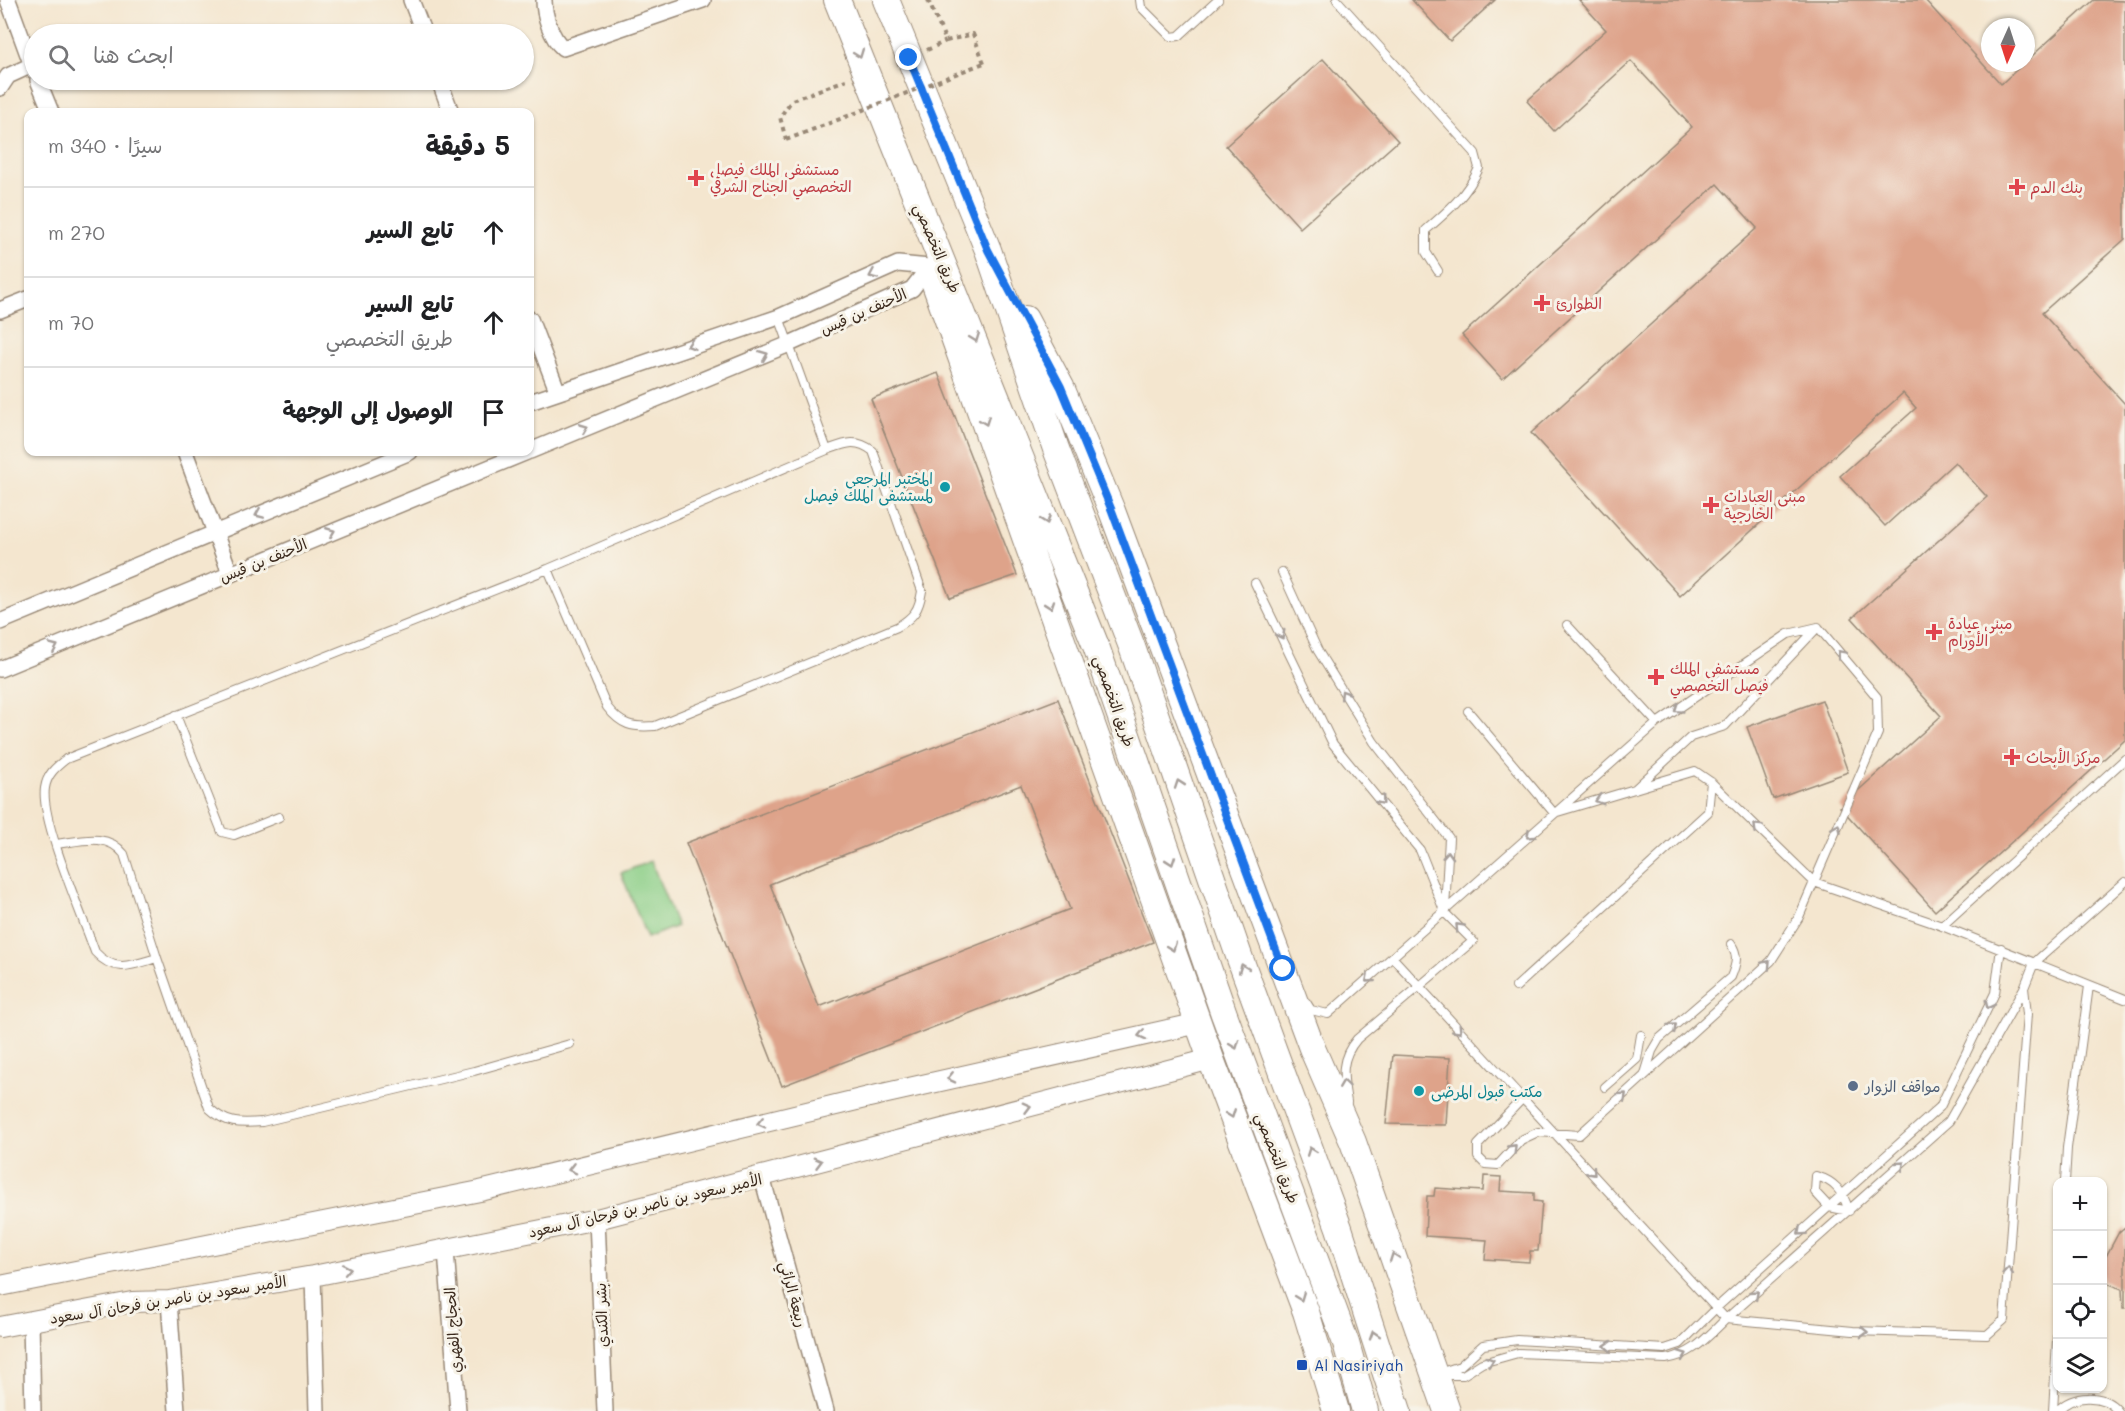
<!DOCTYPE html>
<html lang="ar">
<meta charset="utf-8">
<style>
body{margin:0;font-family:Mali,"Playpen Sans Arabic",sans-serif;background:#f2f2f2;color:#202124;direction:rtl}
.controls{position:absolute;right:18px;bottom:18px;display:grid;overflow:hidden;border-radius:12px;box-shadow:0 2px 4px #0004}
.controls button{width:54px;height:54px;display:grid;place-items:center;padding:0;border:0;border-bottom:2px solid #e0e0e0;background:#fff;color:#202124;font:30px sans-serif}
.compass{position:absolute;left:1981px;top:18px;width:54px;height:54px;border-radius:50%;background:#fff;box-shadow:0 2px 4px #0004;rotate:183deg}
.stop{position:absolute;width:18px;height:18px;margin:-14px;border:4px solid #1a73e8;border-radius:50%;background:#fff}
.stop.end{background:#1a73e8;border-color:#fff;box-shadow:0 2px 6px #0008}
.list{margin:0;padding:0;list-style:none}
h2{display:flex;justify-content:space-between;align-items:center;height:78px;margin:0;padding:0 24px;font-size:26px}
h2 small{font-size:20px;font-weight:400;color:#757577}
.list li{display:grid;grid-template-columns:39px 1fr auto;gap:18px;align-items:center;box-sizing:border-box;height:90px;padding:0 24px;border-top:2px solid #e0e0e0}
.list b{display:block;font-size:22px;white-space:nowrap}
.list p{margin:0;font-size:20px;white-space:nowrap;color:#757577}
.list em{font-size:20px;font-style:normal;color:#757577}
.icon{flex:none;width:33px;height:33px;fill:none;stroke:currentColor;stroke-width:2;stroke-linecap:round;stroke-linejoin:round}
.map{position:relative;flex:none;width:2125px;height:1411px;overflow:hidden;direction:ltr}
.search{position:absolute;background:#fff;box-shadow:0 2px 4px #0004;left:24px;top:24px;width:510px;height:66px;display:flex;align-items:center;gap:15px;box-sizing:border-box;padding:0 21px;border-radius:33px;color:#757577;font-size:22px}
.panel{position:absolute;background:#fff;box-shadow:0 2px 4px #0004;left:24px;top:108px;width:510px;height:348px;border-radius:12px;direction:rtl}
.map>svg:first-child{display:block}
</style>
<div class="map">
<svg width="2125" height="1411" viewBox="0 0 2125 1411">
<rect width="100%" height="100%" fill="#f7f3e8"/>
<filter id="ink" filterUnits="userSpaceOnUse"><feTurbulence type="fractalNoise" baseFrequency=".0167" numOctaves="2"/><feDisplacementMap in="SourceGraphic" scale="12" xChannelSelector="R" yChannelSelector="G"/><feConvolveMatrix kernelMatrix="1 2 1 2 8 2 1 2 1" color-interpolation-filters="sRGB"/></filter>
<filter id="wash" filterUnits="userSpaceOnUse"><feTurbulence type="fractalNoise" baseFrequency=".008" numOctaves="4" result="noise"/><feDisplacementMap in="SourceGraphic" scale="24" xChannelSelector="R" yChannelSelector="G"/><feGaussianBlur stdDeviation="1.35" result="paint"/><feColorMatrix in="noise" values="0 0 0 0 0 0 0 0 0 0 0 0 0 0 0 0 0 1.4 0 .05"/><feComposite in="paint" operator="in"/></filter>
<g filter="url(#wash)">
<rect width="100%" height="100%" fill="#f4e6cf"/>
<!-- green -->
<path fill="#8ccf88" stroke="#647c53" stroke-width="1.5" d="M 651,861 L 677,926 L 647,938 L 621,873 Z"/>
<g id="blocks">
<!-- building -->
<path fill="#dea38a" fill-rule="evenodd" d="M 1412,0 L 1495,0 L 1450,41 Z
M 1579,0 L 1925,0 L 2001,84 L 2094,0 L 2125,1 L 2125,239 L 2042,313 L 2125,404 L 2125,740 L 1935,911 L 1840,807 L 1941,716 L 1852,618 L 1987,497 L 1955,462 L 1885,526 L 1840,476 L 1916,408 L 1903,393 L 1680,596 L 1531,433 L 1757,228 L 1717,184 L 1502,379 L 1462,335 L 1692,127 L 1631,61 L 1554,131 L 1527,101 L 1606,30 Z
M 1323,59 L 1398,141 L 1300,228 L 1226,146 Z
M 938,373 L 1017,575 L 950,598 L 871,399 Z
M 1058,699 L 1153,942 L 782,1086 L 686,843 ZM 1021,785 L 1070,909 L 819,1007 L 770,884 Z
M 1822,700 L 1848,772 L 1773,799 L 1747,727 Z
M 1393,1055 L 1450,1058 L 1446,1125 L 1386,1124 Z
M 1484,1176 L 1501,1177 L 1500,1191 L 1534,1193 L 1534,1201 L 1542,1202 L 1538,1251 L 1530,1251 L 1529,1262 L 1485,1259 L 1487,1240 L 1425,1236 L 1427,1196 L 1434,1196 L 1435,1188 L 1483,1191 Z
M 2125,1227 L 2125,1308 L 2123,1308 L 2122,1289 L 2102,1281 L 2102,1264 L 2119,1232 Z"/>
</g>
</g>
<g filter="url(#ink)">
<use href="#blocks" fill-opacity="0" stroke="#988876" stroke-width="1.5"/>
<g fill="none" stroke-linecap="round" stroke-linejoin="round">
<!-- service casing -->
<g stroke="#988876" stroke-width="10">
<path id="service" d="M 1140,0 L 1141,7 L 1171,37 L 1179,36 L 1218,0
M 1337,0 L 1475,153 L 1479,168 C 1468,194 1447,212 1426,230 L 1426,252 L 1438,271
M 548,569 L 607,707 C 621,725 632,728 655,726 L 897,627 C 914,617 919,610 922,591 L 873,451 C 856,438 846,443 827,450
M 1282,572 L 1318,651 L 1374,742 L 1449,838 L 1445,909
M 1255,583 L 1333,744 L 1420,850 L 1445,913 L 1473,941 L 1357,1039 C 1339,1060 1343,1077 1347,1102
M 1567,625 L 1657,723
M 1468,711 L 1554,813 L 1695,771 L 1711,782 L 1814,882 L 1942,926 L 2125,999
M 176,715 L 222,832 L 234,835 L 279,817
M 1635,789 L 1691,737 L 1725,726 L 1817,628
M 56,844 C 81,841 107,832 124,854 L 157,958
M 1942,926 L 2125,759
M 1393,958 L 1726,1319 L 1949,1121 L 2024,988 L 2034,963 L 2125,882
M 1516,987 L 1708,812 L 1711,782
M 1306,1002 L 1311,1010 L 1328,1014 L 1657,723 L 1788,634 L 1818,627
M 570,1044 L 474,1071 L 262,1122 C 239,1124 226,1124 209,1108 L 157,958 C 132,965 115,974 95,952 C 83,917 40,820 45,788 C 47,774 56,767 66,759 L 548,569 L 827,450 L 779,317
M 1645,1074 L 1652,1051 L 1659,1039 L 1731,977 C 1736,965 1739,956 1731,944
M 1605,1087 L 1637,1059 L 1641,1035
M 1523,1098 L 1478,1145 L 1478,1157 L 1485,1164 L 1498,1165 L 1521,1140 L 1538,1132 L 1579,1135 L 1771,961 L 1799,917 L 1878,733 L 1877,697 L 1818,627
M 1816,1176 C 1835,1181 1843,1192 1849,1211 L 1829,1207 L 1815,1192 Z
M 2065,1182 L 2067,1148 L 2089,986
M 1442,1372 L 1460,1366 L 1483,1345 L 1517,1340 L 1665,1349 L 1680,1344 L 1715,1309 L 1940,1107 L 1995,993 L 2001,948
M 1440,1375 L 1463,1375 L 1482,1363 L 1518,1353 L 1666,1359 C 1693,1355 1707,1337 1726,1319 L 1853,1331 L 1987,1335 L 2004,1320 L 2027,1014 L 2024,988
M 2053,1411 L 2058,1322
M 2057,1411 C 2073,1394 2103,1393 2118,1411"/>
</g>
<!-- minor casing -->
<g stroke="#988876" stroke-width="18">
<path id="minor" d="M 8,0 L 34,71
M 411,0 L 424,34
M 544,0 C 544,15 551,38 563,48 L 703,0
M 38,80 L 51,112
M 439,80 L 451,112
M 0,88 L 8,76 L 32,65
M 0,310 L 28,299
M 530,319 L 557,390
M 530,402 L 779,317 L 898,264 L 929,267 L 912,289 L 787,345 L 530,451
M 185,452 L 230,573
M 0,622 L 410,452
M 0,669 L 527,452
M 762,1177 L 826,1411
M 597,1219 L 605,1411
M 446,1250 L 458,1411
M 313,1276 L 317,1411
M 169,1301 L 177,1411
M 31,1321 L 33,1411"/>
</g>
<!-- tertiary casing -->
<g stroke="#988876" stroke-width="22">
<path id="tertiary" d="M 0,1286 L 480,1191 L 869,1097 L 1199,1023
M 0,1327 L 132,1302 L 169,1301 L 313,1276 L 597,1219 L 1211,1059"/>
</g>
<!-- primary casing -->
<g stroke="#988876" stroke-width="28">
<path id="primary" d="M 837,0 L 1096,646 L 1224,1014 L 1346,1343 L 1365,1411
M 886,0 L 988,250 L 1056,449 L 1132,647 L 1239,956 L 1339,1228 L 1398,1411
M 935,284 L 1211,1059 L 1306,1312 L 1336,1411
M 1025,319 L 1061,387 L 1112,511 L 1312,1048 L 1353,1142 L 1447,1411"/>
</g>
<!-- path -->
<path stroke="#988876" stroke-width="4" stroke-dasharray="4.5 4.5" stroke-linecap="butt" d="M 928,0 L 946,41 L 973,34 L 984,63
M 927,50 L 946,41
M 786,140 L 780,117 L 792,100 L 846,80"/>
<!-- service -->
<use href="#service" stroke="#fff" stroke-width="8"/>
<!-- minor -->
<use href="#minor" stroke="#fff" stroke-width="15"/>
<!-- tertiary -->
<use href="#tertiary" stroke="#fff" stroke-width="20"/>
<!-- primary -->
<use href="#primary" stroke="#fff" stroke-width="26"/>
<!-- path-bridge -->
<path stroke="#988876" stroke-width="4" stroke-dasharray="4.5 4.5" stroke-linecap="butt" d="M 786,140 L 984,63"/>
</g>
<!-- one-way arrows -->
<defs><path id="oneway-chevron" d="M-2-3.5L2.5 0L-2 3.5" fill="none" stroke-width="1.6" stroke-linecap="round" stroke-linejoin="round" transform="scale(1.5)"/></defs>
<g stroke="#a79f9a">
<use href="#oneway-chevron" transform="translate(859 54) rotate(69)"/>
<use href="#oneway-chevron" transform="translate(873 275) rotate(156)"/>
<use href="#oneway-chevron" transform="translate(975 338) rotate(69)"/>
<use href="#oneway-chevron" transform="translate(691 345) rotate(162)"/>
<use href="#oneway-chevron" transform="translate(764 355) rotate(-22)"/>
<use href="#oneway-chevron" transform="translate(985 421) rotate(70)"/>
<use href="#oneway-chevron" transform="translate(584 428) rotate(-22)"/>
<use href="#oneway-chevron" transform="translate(259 514) rotate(157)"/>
<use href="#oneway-chevron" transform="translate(1046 520) rotate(69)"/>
<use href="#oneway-chevron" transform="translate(331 532) rotate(-22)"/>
<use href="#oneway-chevron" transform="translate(1050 605) rotate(71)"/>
<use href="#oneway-chevron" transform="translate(1281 635) rotate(63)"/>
<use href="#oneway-chevron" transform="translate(54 647) rotate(-23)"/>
<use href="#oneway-chevron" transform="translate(1841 654) rotate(-130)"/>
<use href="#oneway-chevron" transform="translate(1344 694) rotate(-122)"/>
<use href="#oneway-chevron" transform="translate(1678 709) rotate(146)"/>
<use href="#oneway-chevron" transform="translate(1179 784) rotate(-109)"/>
<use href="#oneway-chevron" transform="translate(1599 800) rotate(163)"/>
<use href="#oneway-chevron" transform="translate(1381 801) rotate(51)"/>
<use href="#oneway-chevron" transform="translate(1757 827) rotate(-136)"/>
<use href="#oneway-chevron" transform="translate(1837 828) rotate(-67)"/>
<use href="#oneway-chevron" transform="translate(1530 835) rotate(138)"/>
<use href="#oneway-chevron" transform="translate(1448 855) rotate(-87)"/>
<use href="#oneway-chevron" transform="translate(1171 861) rotate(71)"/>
<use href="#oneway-chevron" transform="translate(1459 927) rotate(-134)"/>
<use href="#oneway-chevron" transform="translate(1172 947) rotate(70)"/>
<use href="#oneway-chevron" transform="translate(1767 964) rotate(-47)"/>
<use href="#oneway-chevron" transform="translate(1243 968) rotate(-110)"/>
<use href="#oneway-chevron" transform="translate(1369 979) rotate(139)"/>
<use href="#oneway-chevron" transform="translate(1989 1005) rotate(116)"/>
<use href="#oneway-chevron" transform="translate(1673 1027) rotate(-41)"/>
<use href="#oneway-chevron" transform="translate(1458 1030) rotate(46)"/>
<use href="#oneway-chevron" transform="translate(1142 1035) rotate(167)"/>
<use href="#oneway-chevron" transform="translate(1235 1045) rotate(69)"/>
<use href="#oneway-chevron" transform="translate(951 1078) rotate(167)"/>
<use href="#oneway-chevron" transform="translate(1344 1084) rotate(-98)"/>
<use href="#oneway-chevron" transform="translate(1623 1096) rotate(-42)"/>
<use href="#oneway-chevron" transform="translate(1027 1107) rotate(-15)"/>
<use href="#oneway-chevron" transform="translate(1231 1114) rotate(69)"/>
<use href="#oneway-chevron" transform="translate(761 1123) rotate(167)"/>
<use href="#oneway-chevron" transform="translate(1513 1148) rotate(-46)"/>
<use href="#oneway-chevron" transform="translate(1311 1151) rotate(-110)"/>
<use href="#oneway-chevron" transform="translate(818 1162) rotate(-15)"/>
<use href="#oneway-chevron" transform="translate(1901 1165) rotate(-42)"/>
<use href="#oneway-chevron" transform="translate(572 1169) rotate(166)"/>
<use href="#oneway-chevron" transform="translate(1592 1172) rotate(48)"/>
<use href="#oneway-chevron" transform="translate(1801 1232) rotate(138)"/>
<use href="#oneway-chevron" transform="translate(1394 1257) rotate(-110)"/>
<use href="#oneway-chevron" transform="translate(347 1269) rotate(-11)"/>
<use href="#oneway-chevron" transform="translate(2008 1271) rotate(-85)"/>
<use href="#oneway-chevron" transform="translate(1755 1294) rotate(-41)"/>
<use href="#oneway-chevron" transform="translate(1300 1297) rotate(69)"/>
<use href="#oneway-chevron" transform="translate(1864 1332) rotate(1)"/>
<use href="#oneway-chevron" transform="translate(1374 1335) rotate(-108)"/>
<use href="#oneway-chevron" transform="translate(1608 1346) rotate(-177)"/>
<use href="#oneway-chevron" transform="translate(1683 1355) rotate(-20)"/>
<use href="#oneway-chevron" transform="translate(1490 1361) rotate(-18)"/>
</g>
</g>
<g fill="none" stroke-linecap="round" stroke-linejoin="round" filter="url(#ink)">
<!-- route -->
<path stroke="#1a73e8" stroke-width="8" d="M 909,58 L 988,250 L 1061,387 L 1112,511 L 1283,969"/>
</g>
<!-- markers -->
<g fill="#e0444e" stroke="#f7f3e8" stroke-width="2">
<path d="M693 169h6v6h6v6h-6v6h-6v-6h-6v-6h6z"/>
<path d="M2014 178h6v6h6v6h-6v6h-6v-6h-6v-6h6z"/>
<path d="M1539 294h6v6h6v6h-6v6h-6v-6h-6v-6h6z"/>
<path d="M1708 496h6v6h6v6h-6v6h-6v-6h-6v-6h6z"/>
<path d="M1931 623h6v6h6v6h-6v6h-6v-6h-6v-6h6z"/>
<path d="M1653 668h6v6h6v6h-6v6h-6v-6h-6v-6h6z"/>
<path d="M2009 748h6v6h6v6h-6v6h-6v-6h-6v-6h6z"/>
</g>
<g fill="#0f9aa8" stroke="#f7f3e8" stroke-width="2">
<circle cx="945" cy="487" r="6"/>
<circle cx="1419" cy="1091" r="6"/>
</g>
<circle fill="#5c6f8a" stroke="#f7f3e8" stroke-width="2" cx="1853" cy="1086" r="6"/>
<rect fill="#1a4fb4" stroke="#f7f3e8" stroke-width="2" x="1296" y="1359" width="12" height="12" rx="3"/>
<g text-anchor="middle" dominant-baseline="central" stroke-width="6" stroke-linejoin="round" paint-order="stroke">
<!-- health labels -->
<g font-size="15" fill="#be3a42" stroke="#f7f3e8" text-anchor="start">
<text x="710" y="169">مستشفى الملك فيصل<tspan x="710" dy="17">التخصصي الجناح الشرقي</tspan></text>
<text x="2030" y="187">بنك الدم</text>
<text x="1556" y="303">الطوارئ</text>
<text x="1724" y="496">مبنى العيادات<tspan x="1724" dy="17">الخارجية</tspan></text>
<text x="1948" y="623">مبنى عيادة<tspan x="1948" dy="17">الأورام</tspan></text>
<text x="1670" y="668">مستشفى الملك<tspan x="1670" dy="17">فيصل التخصصي</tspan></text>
<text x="2026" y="757">مركز الأبحاث</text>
</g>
<!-- street labels -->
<g font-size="15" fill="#3b2a1e" stroke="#f7f3e8">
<text transform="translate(938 248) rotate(67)">طريق التخصصي</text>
<text transform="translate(863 311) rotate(-24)">الأحنف بن قيس</text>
<text transform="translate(263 560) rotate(-22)">الأحنف بن قيس</text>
<text transform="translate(1115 701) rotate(71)">طريق التخصصي</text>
<text transform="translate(1278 1158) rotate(69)">طريق التخصصي</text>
<text transform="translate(645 1205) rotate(-13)">الأمير سعود بن ناصر بن فرحان آل سعود</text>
<text transform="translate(794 1294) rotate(75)">ربيعة الرائي</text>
<text transform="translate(168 1299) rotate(-9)">الأمير سعود بن ناصر بن فرحان آل سعود</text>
<text transform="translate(601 1315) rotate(-92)">بشر الكندي</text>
<text transform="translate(452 1330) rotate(-94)">الحجاج الفهري</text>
</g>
<!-- culture labels -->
<g font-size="15" fill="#0d838f" stroke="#f7f3e8" text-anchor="end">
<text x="933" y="478">المختبر المرجعي<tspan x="933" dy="17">لمستشفى الملك فيصل</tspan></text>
<text x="1431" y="1091" text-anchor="start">مكتب قبول المرضى</text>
</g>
<!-- service labels -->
<g font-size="15" fill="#4e5e75" stroke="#f7f3e8" text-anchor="start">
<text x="1865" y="1086">مواقف الزوار</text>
</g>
<!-- transit labels -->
<g font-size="15" fill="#164399" stroke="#f7f3e8" text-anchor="start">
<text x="1314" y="1365">Al Nasiriyah</text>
</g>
</g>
</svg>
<div class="controls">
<button>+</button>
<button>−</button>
<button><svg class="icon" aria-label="locate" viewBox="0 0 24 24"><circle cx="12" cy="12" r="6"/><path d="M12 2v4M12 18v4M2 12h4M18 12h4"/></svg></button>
<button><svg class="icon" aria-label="layers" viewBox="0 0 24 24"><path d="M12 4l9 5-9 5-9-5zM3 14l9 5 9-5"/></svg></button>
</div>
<svg class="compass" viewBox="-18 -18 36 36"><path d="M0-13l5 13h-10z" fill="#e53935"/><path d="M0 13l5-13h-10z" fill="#757577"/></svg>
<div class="stop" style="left:1283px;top:969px"></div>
<div class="stop end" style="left:909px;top:58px"></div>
<div class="search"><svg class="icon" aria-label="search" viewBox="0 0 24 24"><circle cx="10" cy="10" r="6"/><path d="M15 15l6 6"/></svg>ابحث هنا</div>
<section class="panel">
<h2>5 دقيقة<small>سيرًا · 340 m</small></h2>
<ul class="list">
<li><svg class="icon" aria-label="ahead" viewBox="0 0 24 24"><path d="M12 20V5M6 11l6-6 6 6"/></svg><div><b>تابع السير</b></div><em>270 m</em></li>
<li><svg class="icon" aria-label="ahead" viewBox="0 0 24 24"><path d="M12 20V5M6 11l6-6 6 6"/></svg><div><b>تابع السير</b><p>طريق التخصصي</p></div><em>70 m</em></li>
<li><svg class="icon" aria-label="arrive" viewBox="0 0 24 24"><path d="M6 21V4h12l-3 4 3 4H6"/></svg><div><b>الوصول إلى الوجهة</b></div></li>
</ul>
</section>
</div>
